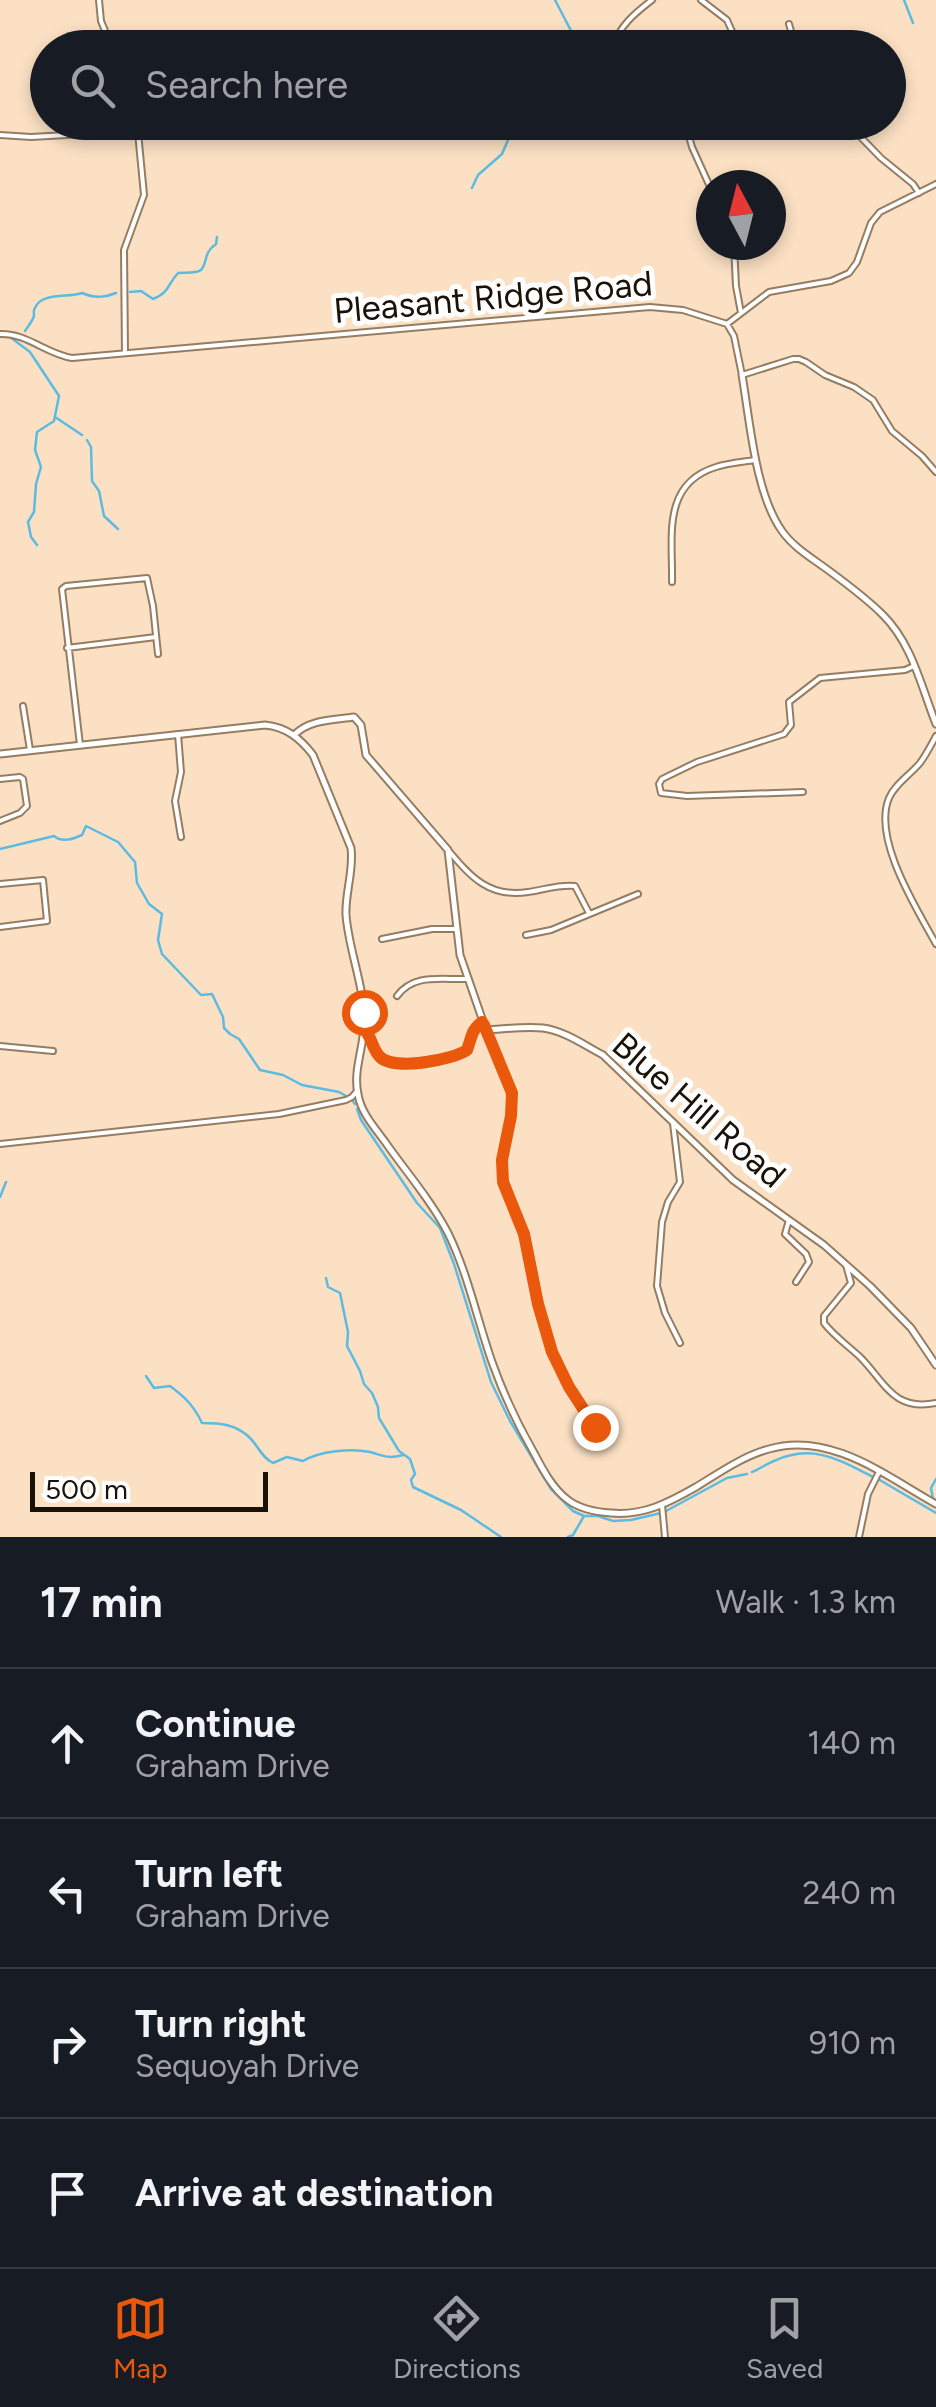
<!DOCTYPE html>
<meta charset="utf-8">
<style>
body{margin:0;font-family:Figtree,sans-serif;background:#242831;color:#f1f3f6}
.compass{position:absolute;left:696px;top:170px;width:90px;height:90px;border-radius:50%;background:#171b24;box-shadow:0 5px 15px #0003;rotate:353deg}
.scale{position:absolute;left:30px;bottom:25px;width:238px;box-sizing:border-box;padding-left:10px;border:5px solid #1a1107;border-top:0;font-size:28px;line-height:35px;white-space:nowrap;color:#1a1107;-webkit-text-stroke:8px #fff;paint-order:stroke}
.stop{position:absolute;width:30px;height:30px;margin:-22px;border:8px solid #ea580c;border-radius:50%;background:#fff}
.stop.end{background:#ea580c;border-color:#fff;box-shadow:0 2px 10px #0008}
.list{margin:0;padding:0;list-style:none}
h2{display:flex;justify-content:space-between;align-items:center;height:130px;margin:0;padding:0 40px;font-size:42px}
h2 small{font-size:32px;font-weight:400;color:#9ea1a6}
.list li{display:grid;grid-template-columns:65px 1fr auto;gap:30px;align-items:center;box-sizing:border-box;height:150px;padding:0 40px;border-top:2px solid #363941}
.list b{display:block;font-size:38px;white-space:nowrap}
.list p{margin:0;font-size:32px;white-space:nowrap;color:#9ea1a6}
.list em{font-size:32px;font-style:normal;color:#9ea1a6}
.icon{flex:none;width:55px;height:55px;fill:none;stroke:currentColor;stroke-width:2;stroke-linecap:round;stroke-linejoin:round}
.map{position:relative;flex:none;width:936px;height:1537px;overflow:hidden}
.search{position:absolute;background:#171b24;box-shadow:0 5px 15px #0003;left:30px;right:30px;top:30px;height:110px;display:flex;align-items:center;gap:25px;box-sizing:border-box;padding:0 35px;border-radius:55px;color:#9ea1a6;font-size:38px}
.sheet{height:730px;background:#171b24}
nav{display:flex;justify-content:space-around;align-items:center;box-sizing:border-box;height:140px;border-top:2px solid #363941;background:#171b24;font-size:28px;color:#9ea1a6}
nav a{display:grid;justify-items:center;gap:5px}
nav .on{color:#ea580c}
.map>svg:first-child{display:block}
</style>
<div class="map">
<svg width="936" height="1537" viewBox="0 0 936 1537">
<rect width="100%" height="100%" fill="#fbe0c3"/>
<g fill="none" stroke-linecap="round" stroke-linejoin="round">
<!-- stream -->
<path stroke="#5cbbe2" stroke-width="2.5" d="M 555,0 L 580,48
M 904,0 L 913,23
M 472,188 L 478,175 L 502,154 L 514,126 L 522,122
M 130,292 L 141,291 L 153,299 C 170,292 167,285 178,273 C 184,272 196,274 201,270 C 208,262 203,253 216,244 L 217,237
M 25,331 C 28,326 32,322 34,316 C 34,313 33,310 35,308 C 41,292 69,298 82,293 C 94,298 103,298 116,293
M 10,337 L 30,352 L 59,396 L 54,421 L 37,432 L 35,450 L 41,467 L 36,484 L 34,512 L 28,522 L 31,537 L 37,545
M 55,417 L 82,435
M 87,440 L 91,447 L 92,481 L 99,491 L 104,516 L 118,529
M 0,849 L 54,836 C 62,843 73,839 82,835 L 86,826 L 118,842 L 135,862 L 137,883 L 149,904 L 162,914 L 158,940 L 162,954 L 201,995 L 212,994 L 223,1017 L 224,1028 L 230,1034 L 239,1039 L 260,1070 L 283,1075 L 302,1085 L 339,1092 L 348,1097
M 352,1100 L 355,1104
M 357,1109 L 361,1120 L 417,1203 L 440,1228 L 454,1264 L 491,1382 L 510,1421 L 551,1489 L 573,1511 L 584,1516 L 598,1516 L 613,1521 L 631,1520 L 661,1513
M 0,1197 L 6,1182
M 326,1278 L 328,1287 L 340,1293 L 348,1332 L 347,1346 L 360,1371 L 364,1384 L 372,1393 L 378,1407 L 379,1418 L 399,1451 L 410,1459 L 415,1474 L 411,1480 L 413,1487 L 461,1510 L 501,1537
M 146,1376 L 154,1388 L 170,1386 C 185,1397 194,1406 202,1423 C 220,1423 236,1424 250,1438 C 259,1447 261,1457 273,1463 L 287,1457 L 303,1461 C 320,1451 351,1448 370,1452 C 385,1456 387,1459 403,1455
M 752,1472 C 760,1469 766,1464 774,1461 C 813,1443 839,1460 873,1477
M 878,1479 L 936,1513
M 933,1499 L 931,1488 L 936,1479
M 666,1511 L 727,1478 L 747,1474
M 568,1537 L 573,1535 L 584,1516"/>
<!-- minor casing -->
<g stroke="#957d62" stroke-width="8">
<path id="minor" d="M 99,0 L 101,21 L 112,48
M 701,0 L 727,20 L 735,38
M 789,24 L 796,48
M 613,48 C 618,27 635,13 652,0
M 685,122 L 692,147 L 711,189
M 846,122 L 881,158 L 913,184 L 919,193
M 0,135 L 31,137 L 138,131
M 734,245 L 736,286 L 741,313
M 727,324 L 734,336 L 742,375 L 793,359 L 799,359 L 806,362 L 825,375 L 854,387 L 873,400 L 892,431 L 922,456 L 936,472
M 0,334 C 27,333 46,354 72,358 L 650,307 L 683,310 L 727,324 L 769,292 L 831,281 L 849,273 L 857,262 L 871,223 L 880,212 L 936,184
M 125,353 L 124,250 L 144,195 L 137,122
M 672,582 C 673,538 661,484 716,467 C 729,463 743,462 755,460
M 67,648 L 156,637
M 23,706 L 30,750
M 178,734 L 181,772 L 175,801 L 181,837
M 936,736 C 931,745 926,755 920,763 C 910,775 895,784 889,798 C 872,839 917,909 936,944
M 80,745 L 62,589 L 66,586 L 147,578 L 153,606 L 158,654
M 0,779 L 20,777 L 23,779 L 27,806 L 20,813 L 0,821
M 803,792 L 687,796 L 661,793 L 659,784 L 662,779 L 697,762 L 784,734 L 791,725 L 789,702 L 820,678 L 905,670 L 914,666
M 448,850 C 471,877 489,898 528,892 C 544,890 559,884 575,886 L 589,913
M 0,884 L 43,880 L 47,921 L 0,927
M 526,935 L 551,930 L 638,894
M 382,939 L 432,929 L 457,929
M 397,996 C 414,973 441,980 467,979
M 364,1029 L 369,1032 C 375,1050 380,1064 401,1064 L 460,1055 L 467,1049 L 471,1033 L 482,1021
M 487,1032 L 512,1093 L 511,1116 L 501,1171 L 528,1245 L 543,1323 L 560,1370 L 590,1421 L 601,1434
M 0,1046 L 53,1051
M 673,1123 L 680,1182 L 668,1202 L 662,1222 L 657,1286 L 665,1313 L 680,1343
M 0,1144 L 279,1114 L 346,1100 L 352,1097 L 357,1091
M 789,1220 L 785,1234 L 806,1254 L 809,1262 L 796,1282
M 846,1265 L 851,1283 L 824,1316 L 824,1323 C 833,1335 847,1345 859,1356 C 884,1380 892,1412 936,1403
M 662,1505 L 665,1537
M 859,1537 L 868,1494 L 879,1472"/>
</g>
<!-- tertiary casing -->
<g stroke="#957d62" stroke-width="9">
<path id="tertiary" d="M 742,375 C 750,421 755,493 782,531 C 794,548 812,558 828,570 C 847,584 866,598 882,614 C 912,643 921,686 936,724
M 294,735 C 310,719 333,720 354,717 L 361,725 L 366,755 L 448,850 L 460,955 L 486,1030 C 505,1029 525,1026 543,1028 C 565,1031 584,1045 603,1055 L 733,1180 L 824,1245 L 870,1286 L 911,1328 L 936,1365
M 0,754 L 265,725 C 286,727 300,738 313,755 L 351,848 C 354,871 345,892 346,915 C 349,953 366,989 364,1027 C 363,1049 353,1072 358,1094 C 361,1114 377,1130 388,1146 C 408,1174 432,1202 448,1233 C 468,1274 477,1319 492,1362 C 503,1393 517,1423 533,1451 C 542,1468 552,1488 568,1500 C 580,1509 596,1512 611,1513 C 643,1516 668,1503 696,1487 C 719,1473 743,1456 769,1449 C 830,1431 886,1476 936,1504"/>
</g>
<!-- minor -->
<use href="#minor" stroke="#fff" stroke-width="4"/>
<!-- tertiary -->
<use href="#tertiary" stroke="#fff" stroke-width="5"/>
</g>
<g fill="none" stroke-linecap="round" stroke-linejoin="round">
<!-- route -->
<path stroke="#ea580c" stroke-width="12" d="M 364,1012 L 364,1029 C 372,1037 372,1049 380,1057 C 395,1071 452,1060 467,1050 C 472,1037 471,1030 482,1022 L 484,1025 L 512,1093 L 511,1116 L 502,1160 L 503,1182 L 524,1234 L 538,1304 L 552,1352 L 569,1387 L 595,1427"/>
</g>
<g text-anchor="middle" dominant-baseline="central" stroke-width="10" stroke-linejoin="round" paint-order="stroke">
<!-- street labels -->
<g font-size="35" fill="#1a1107" stroke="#fff">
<text transform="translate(493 297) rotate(-5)">Pleasant Ridge Road</text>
<text transform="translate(699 1110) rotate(41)">Blue Hill Road</text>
</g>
</g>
</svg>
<svg class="compass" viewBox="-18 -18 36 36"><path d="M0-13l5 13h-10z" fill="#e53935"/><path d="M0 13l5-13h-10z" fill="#9ea1a6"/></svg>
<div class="scale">500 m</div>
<div class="stop" style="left:364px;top:1012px"></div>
<div class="stop end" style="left:595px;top:1427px"></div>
<div class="search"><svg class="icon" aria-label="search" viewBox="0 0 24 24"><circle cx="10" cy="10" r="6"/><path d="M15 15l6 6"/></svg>Search here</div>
</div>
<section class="sheet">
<h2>17 min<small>Walk · 1.3 km</small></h2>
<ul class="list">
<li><svg class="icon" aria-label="ahead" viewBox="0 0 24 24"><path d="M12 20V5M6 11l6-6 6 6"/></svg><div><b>Continue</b><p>Graham Drive</p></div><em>140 m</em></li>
<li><svg class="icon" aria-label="left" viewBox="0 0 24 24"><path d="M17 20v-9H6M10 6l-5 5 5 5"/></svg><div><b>Turn left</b><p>Graham Drive</p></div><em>240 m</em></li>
<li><svg class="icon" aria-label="right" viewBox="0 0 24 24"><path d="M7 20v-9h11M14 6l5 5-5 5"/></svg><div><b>Turn right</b><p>Sequoyah Drive</p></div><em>910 m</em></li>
<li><svg class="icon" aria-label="arrive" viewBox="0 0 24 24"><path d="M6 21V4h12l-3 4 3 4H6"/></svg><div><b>Arrive at destination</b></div></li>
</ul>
</section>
<nav>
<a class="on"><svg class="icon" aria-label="map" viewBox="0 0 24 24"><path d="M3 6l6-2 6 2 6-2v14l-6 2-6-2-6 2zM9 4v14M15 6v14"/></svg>Map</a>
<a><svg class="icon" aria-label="directions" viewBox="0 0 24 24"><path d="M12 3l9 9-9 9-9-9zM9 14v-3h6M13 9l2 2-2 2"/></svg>Directions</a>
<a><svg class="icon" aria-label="saved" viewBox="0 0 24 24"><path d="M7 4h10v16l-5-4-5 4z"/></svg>Saved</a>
</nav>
